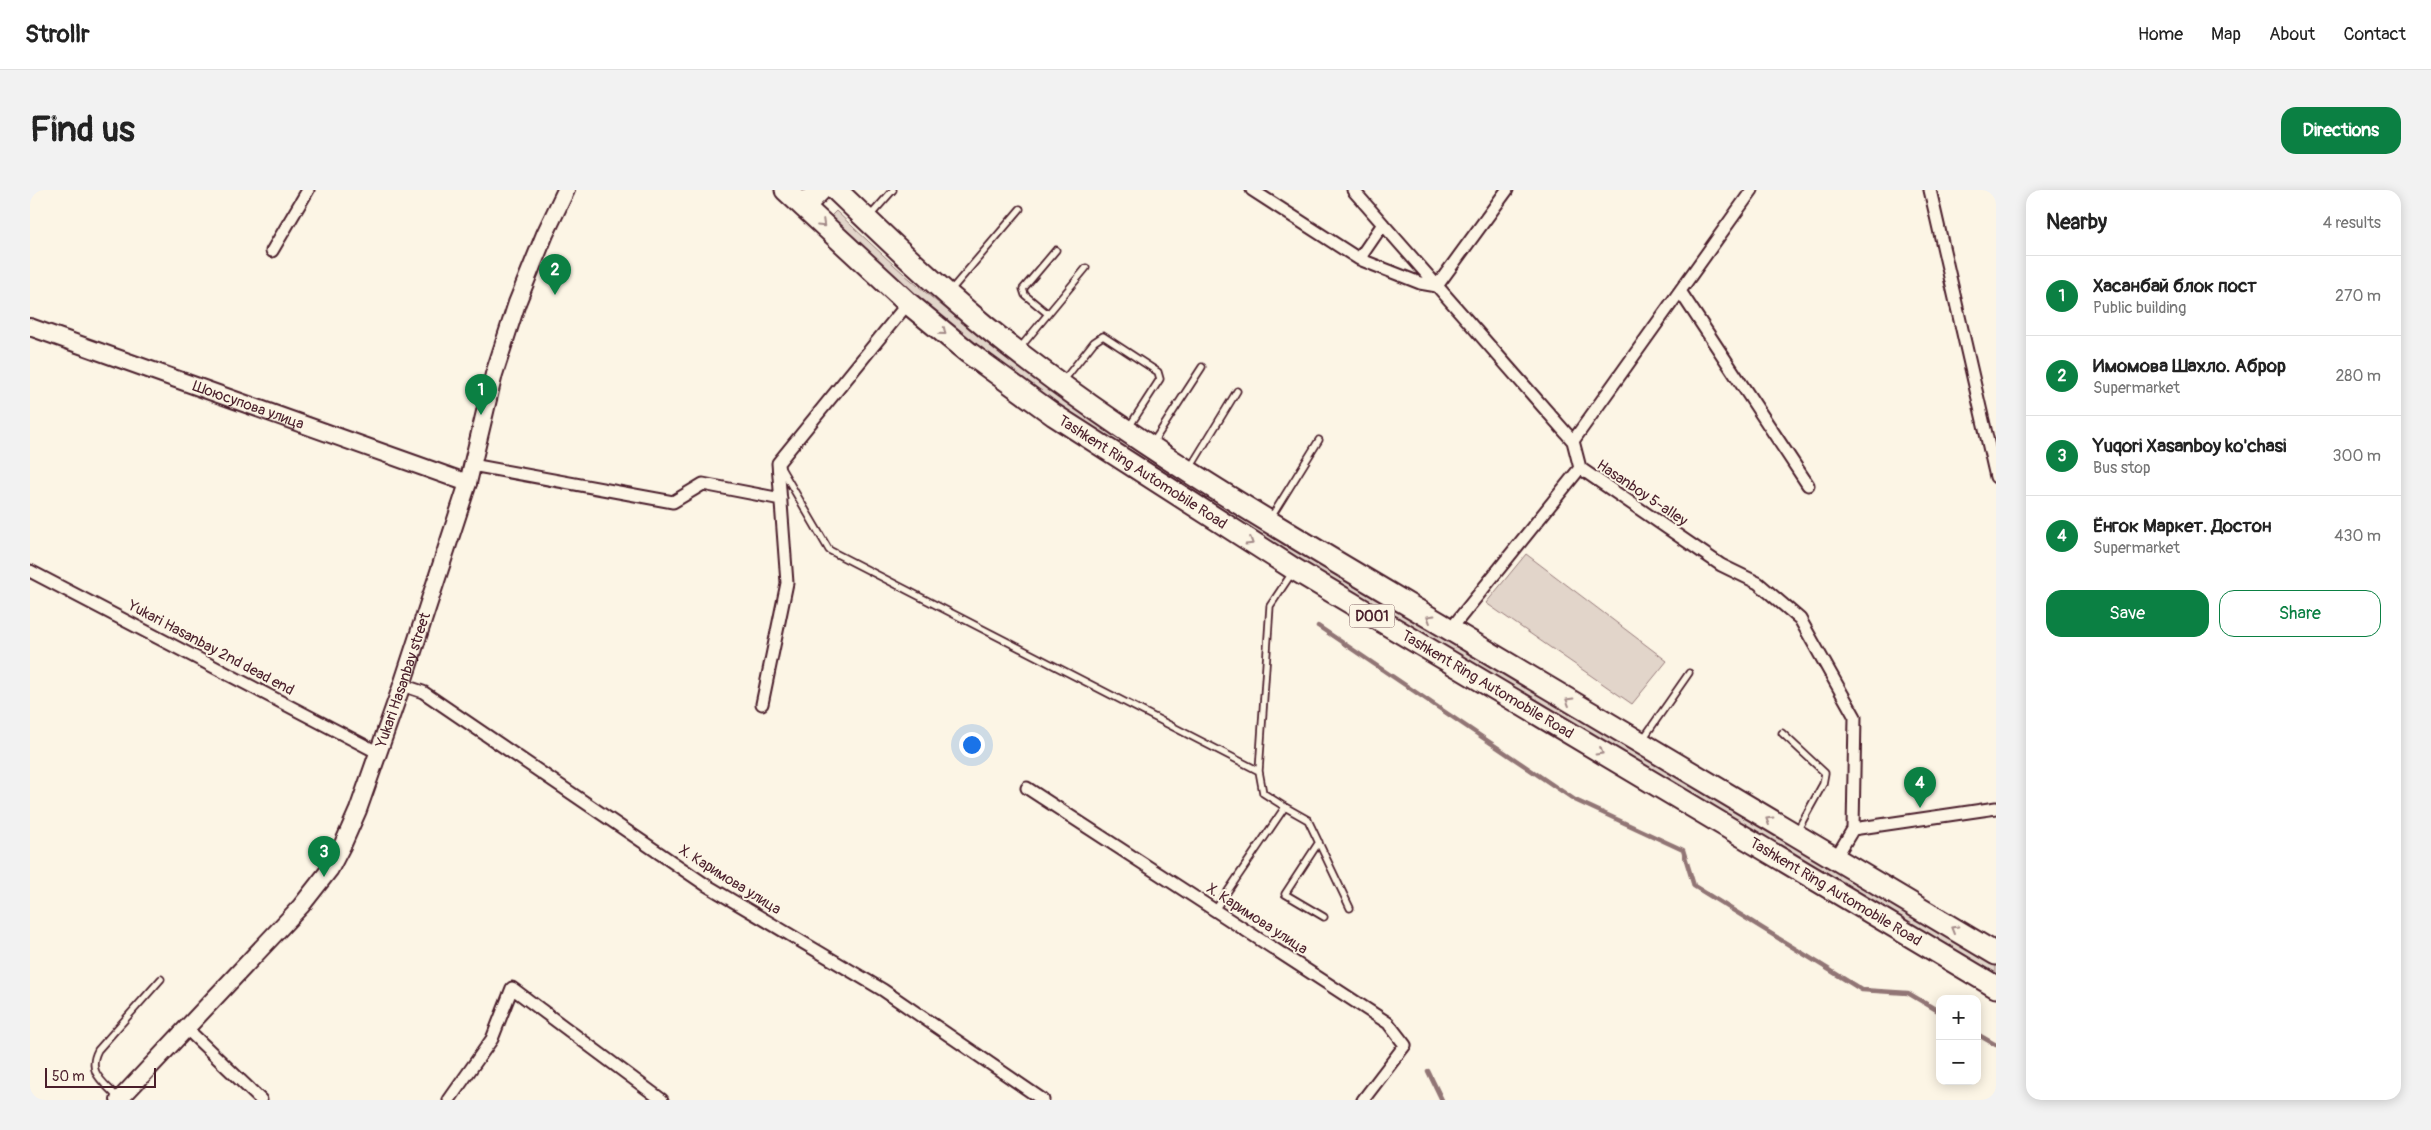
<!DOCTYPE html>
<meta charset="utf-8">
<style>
body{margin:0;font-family:Pangolin,sans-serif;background:#f2f2f2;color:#222}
.controls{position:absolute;right:15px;bottom:15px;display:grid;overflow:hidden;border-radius:10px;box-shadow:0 2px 12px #0003}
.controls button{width:45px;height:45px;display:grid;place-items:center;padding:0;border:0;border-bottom:1px solid #e0e0e0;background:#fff;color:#222;font:25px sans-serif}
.scale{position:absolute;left:15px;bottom:12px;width:111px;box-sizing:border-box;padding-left:5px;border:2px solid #4a1f2b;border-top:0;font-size:14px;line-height:18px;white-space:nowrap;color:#4a1f2b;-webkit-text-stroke:4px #fcf5e5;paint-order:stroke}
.you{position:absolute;left:941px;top:554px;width:18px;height:18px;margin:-12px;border:4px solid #fff;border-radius:50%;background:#1a73e8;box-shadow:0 0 0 8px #1a73e833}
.badge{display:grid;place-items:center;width:32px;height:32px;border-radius:50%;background:#0b8043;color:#fff;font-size:16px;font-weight:700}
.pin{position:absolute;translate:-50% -41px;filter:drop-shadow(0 1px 2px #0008)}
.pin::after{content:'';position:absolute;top:26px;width:18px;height:15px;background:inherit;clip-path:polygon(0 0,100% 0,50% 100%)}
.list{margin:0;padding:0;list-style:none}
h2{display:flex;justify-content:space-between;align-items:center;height:65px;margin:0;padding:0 20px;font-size:21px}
h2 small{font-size:16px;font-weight:400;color:#767676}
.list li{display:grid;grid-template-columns:32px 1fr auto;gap:15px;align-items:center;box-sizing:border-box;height:80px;padding:0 20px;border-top:1px solid #e0e0e0}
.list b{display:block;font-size:19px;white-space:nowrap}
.list p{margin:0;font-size:16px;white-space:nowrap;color:#767676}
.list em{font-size:16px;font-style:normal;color:#767676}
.actions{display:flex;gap:10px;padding:15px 20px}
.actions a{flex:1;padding:11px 0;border:1px solid #0b8043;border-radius:15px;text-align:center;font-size:18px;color:#0b8043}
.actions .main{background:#0b8043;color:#fff}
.map{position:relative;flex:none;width:1966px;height:910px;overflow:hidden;border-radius:15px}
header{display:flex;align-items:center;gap:30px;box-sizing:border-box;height:70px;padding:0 25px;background:#fff;border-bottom:1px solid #e0e0e0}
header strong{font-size:24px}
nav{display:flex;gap:28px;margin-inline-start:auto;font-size:18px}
.intro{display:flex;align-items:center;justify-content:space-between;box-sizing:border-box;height:120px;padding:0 30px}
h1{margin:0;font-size:35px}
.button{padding:12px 22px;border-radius:15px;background:#0b8043;color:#fff;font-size:18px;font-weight:700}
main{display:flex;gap:30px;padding:0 30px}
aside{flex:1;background:#fff;border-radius:15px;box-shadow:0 2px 12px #0003}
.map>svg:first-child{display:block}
</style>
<header>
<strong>Strollr</strong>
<nav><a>Home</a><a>Map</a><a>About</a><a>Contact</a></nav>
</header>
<div class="intro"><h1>Find us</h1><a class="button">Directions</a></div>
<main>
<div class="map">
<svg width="1966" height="910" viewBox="0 0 1966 910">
<rect width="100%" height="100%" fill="#fcf5e5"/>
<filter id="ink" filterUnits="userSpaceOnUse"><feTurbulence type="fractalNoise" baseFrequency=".02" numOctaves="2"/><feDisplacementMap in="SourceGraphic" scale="10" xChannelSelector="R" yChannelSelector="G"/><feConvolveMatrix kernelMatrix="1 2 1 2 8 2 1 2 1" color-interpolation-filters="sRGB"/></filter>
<g filter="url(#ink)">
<!-- green -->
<path fill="#e2d5ca" stroke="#967a7a" d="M 806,21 C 837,50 868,80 901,107 C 1020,205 1150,288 1281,369 L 1966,773 L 1966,785 L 1350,420 L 1061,239 L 993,190 L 894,113 L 800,27 Z
M 1496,364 L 1637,471 L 1602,514 L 1456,413 Z"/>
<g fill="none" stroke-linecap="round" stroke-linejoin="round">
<!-- stream -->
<path stroke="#917474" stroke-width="4.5" d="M 1288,436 L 1545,610 L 1653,660 L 1664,696 L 1832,800 L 1878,803 L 1910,822
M 1947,844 L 1966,855
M 1398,881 L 1412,910"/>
<!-- lane casing -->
<g stroke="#4a1f2b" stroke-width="9">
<path id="lane" d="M 840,26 L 863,0
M 921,100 L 990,19
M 1018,124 L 995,105 L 993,99 L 1026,60
M 989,159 L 1056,78
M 1034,190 L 1064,152 L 1073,146 L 1128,182 L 1130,189 L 1099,237
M 1122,254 L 1172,177
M 751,278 L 799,360 L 1229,581
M 1160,278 L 1207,201
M 1240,329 L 1289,250
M 1752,543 L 1795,583 L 1793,594 L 1767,641
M 1613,549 L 1659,483
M 1255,617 L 1278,630 L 1320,718
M 1289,652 L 1255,704 L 1294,727
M 1185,720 L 1255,617 L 1233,603 L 1229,581 L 1240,416 L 1262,383
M 88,908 C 74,892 56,883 68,860 L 131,789"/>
</g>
<!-- street casing -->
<g stroke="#4a1f2b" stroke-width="15">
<path id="street" d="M 1222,0 L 1329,69 L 1353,34
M 1323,0 L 1543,251 L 1550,278 L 1691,375 L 1728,393 L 1770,429 L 1825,527 L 1823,639
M 1900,0 L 1966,287
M 242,61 L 278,0
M 1329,69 L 1390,93 L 1407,96 L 1477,0
M 1650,101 L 1778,295
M 1543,251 L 1722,0
M 442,275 L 643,312 L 673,294 L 751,309
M 0,381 L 347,562
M 1420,440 L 1550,278
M 372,495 L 393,502 L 676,695 L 853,800 L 1013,910
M 732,514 L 757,393 L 748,273 L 878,113
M 997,598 L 1358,833 L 1375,855 L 1333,910
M 1805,669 L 1823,639 L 1966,618
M 157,839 L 231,910
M 419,910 L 462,849 L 482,798 L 632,910"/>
</g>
<!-- secondary casing -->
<g stroke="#4a1f2b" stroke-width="20">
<g id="secondary">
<path id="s1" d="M 0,137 L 438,293"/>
<path id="s2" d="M 89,910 L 271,716 L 300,679 L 313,654 L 328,620 L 372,495 L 438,293 L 464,184 L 487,113 L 515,44 L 536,0"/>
</g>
</g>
<!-- highway casing -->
<g stroke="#4a1f2b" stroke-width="25">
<g id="highway">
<path id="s3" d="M 756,0 L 878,113 L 939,163 L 1024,225 L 1264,379 L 1966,797"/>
<path d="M 806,0 C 855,47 904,94 956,137 C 1105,258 1278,355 1443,453 C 1617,557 1791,661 1966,764"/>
<path d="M 774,16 L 790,0"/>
</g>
</g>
<!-- lane -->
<use href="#lane" stroke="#fcf5e5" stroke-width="5.5"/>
<!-- street -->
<use href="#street" stroke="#fcf5e5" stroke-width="11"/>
<!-- secondary -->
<use href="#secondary" stroke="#fcf5e5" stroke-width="16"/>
<!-- highway -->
<use href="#highway" stroke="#fcf5e5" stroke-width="21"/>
</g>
<!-- one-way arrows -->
<defs><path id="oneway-chevron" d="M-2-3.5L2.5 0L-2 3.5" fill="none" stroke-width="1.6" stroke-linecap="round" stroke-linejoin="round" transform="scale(1.25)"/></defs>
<g stroke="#a38a88">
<use href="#oneway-chevron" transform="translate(792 34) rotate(44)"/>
<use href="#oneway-chevron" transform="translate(913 142) rotate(39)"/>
<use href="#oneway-chevron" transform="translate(1220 352) rotate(32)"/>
<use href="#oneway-chevron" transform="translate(1400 428) rotate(-149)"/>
<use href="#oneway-chevron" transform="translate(1539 511) rotate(-149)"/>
<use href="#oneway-chevron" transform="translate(1570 562) rotate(31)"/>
<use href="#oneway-chevron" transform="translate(1739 630) rotate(-149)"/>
<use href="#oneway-chevron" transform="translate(1924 739) rotate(-150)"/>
</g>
</g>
<g text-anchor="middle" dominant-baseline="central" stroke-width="4" stroke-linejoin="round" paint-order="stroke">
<!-- shield labels -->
<rect fill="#fcf5e5" stroke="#7f5f63" stroke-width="1" x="1319.5" y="414.5" width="45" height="23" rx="4"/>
<g font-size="14" font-weight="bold" fill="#4a1f2b">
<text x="1342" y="426">D001</text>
</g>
<!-- street labels -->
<g font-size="15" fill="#4a1f2b" stroke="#fcf5e5">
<text stroke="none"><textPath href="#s1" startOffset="232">Шоюсупова улица</textPath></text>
<text stroke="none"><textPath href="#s3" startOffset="456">Tashkent Ring Automobile Road</textPath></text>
<text transform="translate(1612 303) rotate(34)">Hasanboy 5-alley</text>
<text transform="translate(181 458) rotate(28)">Yukari Hasanbay 2nd dead end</text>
<text stroke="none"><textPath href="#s2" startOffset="516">Yukari Hasanbay street</textPath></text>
<text stroke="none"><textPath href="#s3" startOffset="861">Tashkent Ring Automobile Road</textPath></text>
<text transform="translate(700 690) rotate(32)">Х. Каримова улица</text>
<text stroke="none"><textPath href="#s3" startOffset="1266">Tashkent Ring Automobile Road</textPath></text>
<text transform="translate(1227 729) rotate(33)">Х. Каримова улица</text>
</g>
</g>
</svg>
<div class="controls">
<button>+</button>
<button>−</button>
</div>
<div class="scale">50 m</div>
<div class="you"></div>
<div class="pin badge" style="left:451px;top:225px">1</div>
<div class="pin badge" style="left:525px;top:105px">2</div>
<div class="pin badge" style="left:294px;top:687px">3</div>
<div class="pin badge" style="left:1890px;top:618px">4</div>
</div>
<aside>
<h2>Nearby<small>4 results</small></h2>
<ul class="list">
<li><span class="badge">1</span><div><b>Хасанбай блок пост</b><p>Public building</p></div><em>270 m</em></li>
<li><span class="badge">2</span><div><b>Имомова Шахло. Аброр</b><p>Supermarket</p></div><em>280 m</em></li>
<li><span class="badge">3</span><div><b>Yuqori Xasanboy ko'chasi</b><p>Bus stop</p></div><em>300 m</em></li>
<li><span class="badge">4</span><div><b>Ёнгок Маркет. Достон</b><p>Supermarket</p></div><em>430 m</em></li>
</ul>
<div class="actions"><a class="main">Save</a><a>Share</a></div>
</aside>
</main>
